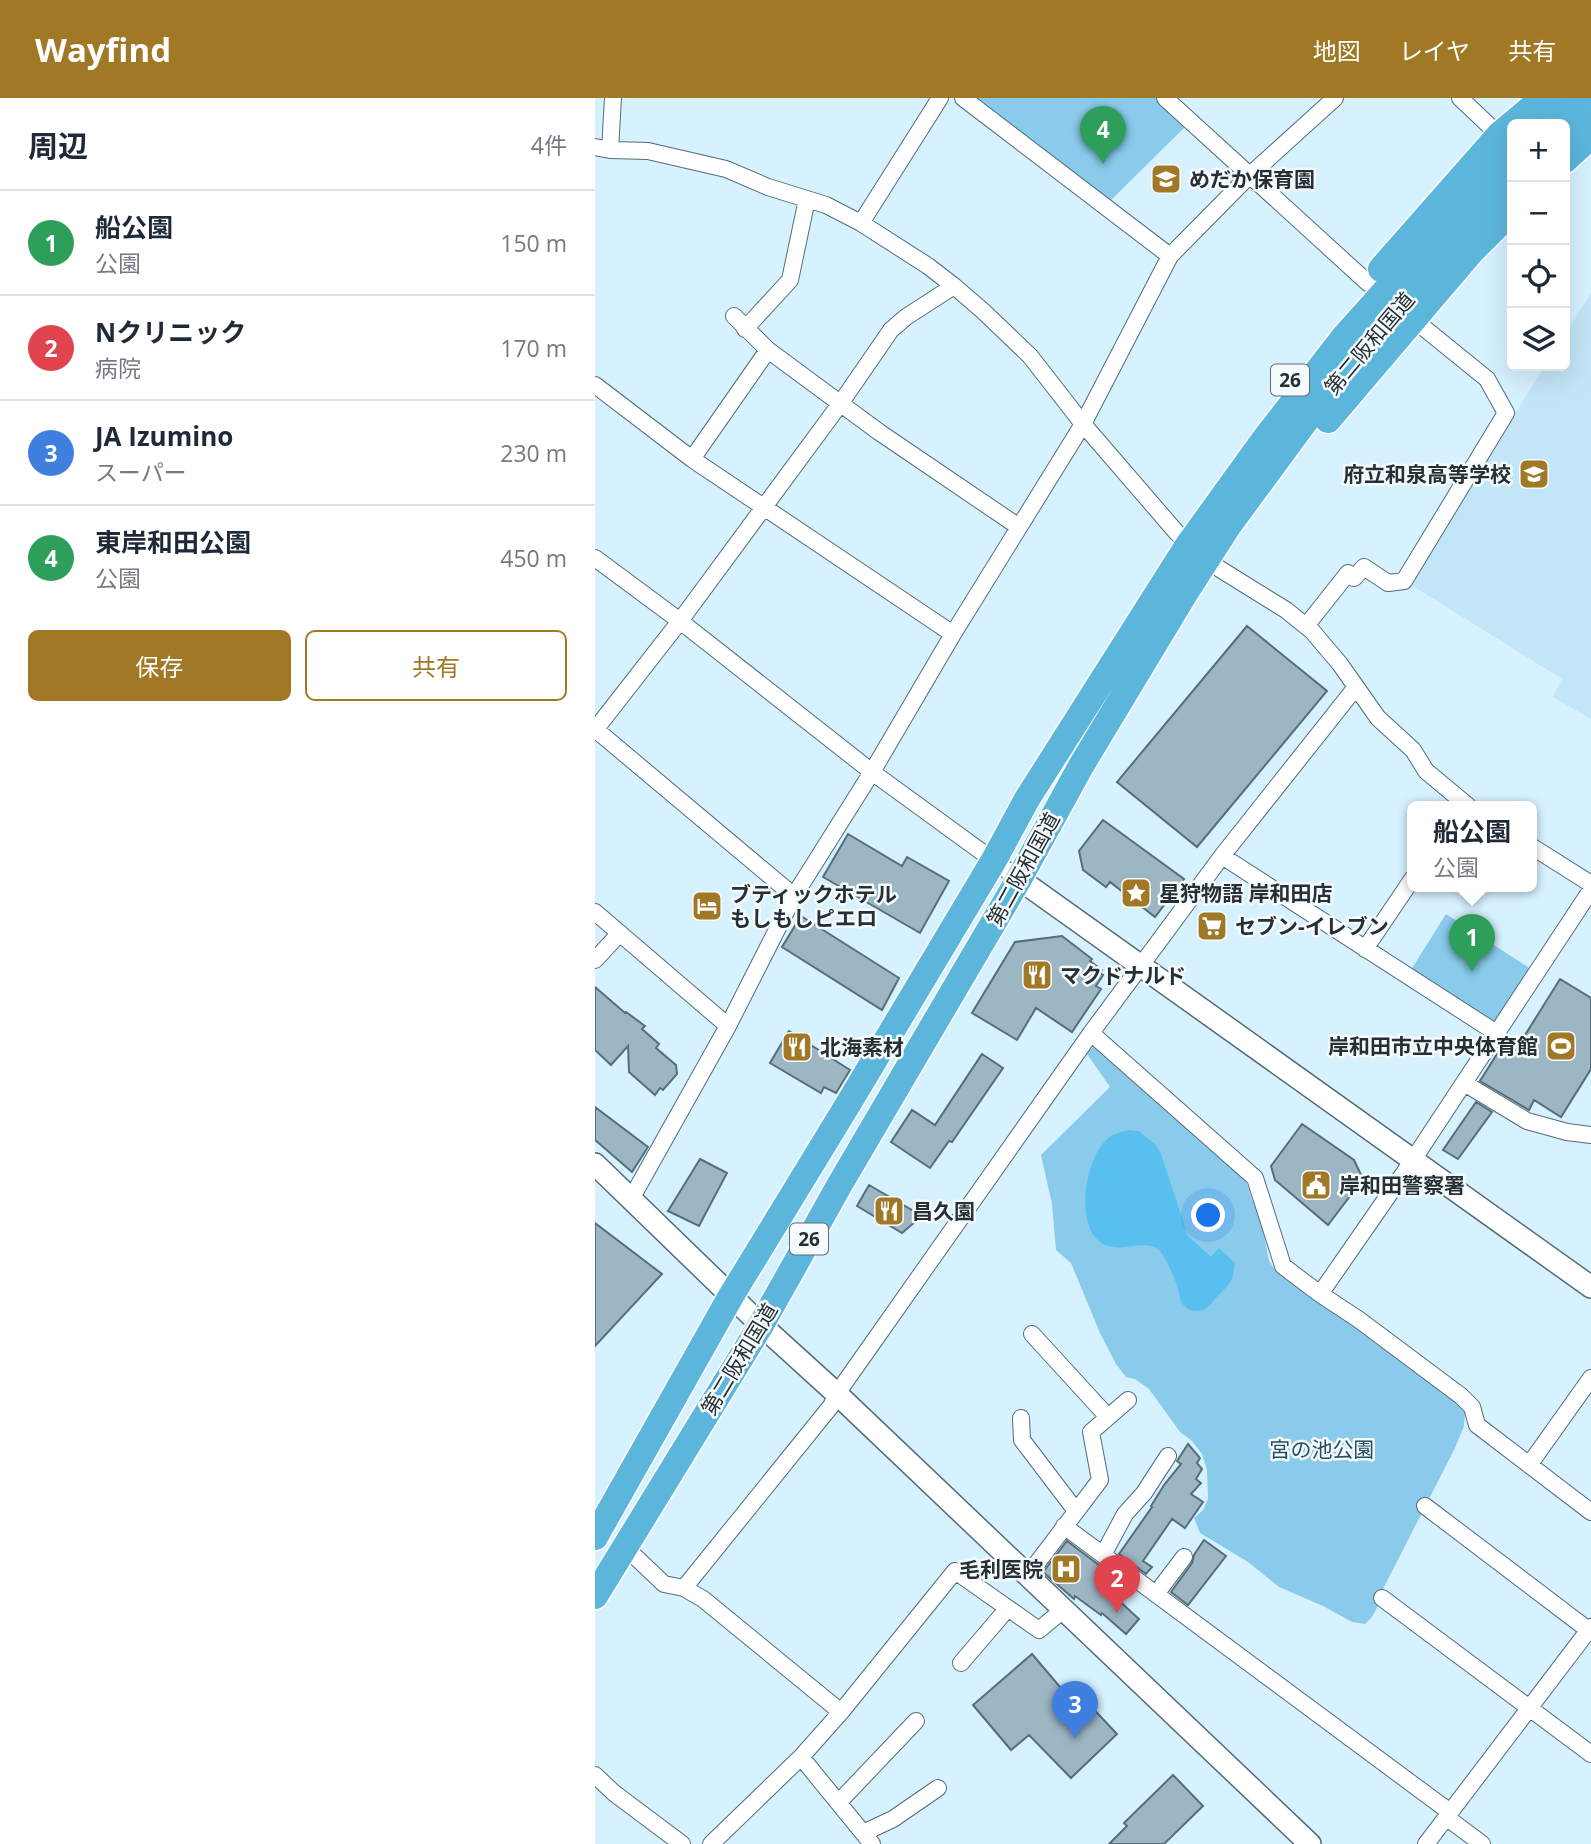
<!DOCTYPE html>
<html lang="ja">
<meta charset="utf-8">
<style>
body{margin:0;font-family:"Open Sans","Noto Sans JP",sans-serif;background:#f6f6f7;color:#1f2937}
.controls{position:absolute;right:21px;top:21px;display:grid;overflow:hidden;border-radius:10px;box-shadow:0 7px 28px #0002}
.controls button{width:63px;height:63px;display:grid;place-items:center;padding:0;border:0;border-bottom:2px solid #e0e1e3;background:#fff;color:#1f2937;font:35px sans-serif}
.you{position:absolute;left:614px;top:1118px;width:24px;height:24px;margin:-18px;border:5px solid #fff;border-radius:50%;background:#1a73e8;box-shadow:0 0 0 10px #1a73e833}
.badge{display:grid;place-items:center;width:46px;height:46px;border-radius:50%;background:#a07826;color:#fff;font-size:23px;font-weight:700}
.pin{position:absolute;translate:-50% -58px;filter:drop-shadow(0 2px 4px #0008)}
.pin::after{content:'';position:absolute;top:37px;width:24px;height:21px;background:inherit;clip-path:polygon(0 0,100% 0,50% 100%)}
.popup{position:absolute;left:812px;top:703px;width:130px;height:91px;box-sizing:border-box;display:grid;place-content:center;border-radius:10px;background:#fff;filter:drop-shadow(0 2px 5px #0005);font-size:23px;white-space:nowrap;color:#747a83}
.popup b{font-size:26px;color:#1f2937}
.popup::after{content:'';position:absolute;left:50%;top:100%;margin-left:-14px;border:14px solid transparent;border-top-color:#fff}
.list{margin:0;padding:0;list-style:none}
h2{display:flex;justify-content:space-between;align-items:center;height:91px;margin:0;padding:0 28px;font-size:30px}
h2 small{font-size:23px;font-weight:400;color:#747a83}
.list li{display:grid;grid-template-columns:46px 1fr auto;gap:21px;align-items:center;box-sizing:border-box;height:105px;padding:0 28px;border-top:2px solid #e0e1e3}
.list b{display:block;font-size:26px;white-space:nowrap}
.list p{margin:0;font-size:23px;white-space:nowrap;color:#747a83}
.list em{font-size:23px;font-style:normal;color:#747a83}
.actions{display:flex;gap:14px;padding:21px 28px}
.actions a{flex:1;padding:16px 0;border:2px solid #a07826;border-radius:10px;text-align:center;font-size:24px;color:#a07826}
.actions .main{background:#a07826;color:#fff}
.icon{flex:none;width:38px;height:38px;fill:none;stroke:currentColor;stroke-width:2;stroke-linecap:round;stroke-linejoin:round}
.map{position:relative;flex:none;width:996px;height:1746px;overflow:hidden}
header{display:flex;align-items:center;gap:42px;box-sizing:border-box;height:98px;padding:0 35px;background:#a07826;color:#fff}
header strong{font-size:33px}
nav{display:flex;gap:38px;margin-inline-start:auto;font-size:24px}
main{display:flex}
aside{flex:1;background:#fff}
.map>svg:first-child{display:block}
</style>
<header>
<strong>Wayfind</strong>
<nav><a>地図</a><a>レイヤ</a><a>共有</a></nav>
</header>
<main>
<aside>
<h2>周辺<small>4件</small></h2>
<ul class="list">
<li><span class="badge" style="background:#2e9e5b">1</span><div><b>船公園</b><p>公園</p></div><em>150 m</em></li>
<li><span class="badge" style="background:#e0444e">2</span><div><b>Nクリニック</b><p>病院</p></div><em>170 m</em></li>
<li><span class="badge" style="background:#3f7fe0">3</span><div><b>JA Izumino</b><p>スーパー</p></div><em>230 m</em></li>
<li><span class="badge" style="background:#2e9e5b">4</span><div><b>東岸和田公園</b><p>公園</p></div><em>450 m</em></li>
</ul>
<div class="actions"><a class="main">保存</a><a>共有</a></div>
</aside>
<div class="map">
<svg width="996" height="1746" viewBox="0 0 996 1746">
<rect width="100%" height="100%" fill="#d6f1ff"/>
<!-- built -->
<path fill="#c3e5f8" d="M 996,195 L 996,621 L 958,599 L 967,581 L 813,485 L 950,268 L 970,268 L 970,236 Z"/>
<!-- green -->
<path fill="#8acbec" d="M 380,0 L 561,0 L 591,28 L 514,104 Z
M 851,816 L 939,873 L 901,930 L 814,875 Z
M 501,949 L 641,1071 L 652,1085 L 657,1102 L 664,1111 L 674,1163 L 681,1173 L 719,1202 L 748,1220 L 859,1302 L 870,1313 L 869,1328 L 860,1350 L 788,1491 L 791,1493 L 777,1519 L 770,1526 L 757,1524 L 728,1508 L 684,1489 L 653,1464 L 605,1435 L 599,1420 L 608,1412 L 613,1401 L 612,1372 L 607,1356 L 597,1343 L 585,1334 L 554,1291 L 540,1281 L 531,1279 L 521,1266 L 505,1235 L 476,1165 L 461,1152 L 457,1106 L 446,1057 L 515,989 L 492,956 L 497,950 Z"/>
<!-- water -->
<path fill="#58bfef" d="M 534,1032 L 544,1033 L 561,1047 L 566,1056 L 593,1138 L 616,1159 L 624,1150 L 640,1165 C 639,1169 639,1176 637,1181 C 634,1188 625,1195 620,1201 C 617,1204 616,1207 613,1209 C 604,1216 590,1213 586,1203 C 584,1198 584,1192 582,1187 C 579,1179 571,1160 565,1153 C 551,1138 522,1159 504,1143 C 480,1123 491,1063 510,1043 C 516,1036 526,1034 534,1032 Z"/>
<!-- building -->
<path fill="#9db6c4" stroke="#576e7b" stroke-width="2" d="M 652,528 L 732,593 L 602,749 L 522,684 Z
M 508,722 L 589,781 L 560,819 L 515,784 L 511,789 L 488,772 L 484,753 Z
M 253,736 L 307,768 L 312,759 L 354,783 L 325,835 L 228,779 Z
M 206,818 L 304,880 L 287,912 L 187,849 Z
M 467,838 L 497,861 L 495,863 L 507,872 L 505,875 L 508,877 L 501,888 L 506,891 L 477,934 L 441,910 L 422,942 L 377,915 L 420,844 Z
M 965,881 L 996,900 L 996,971 L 966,1019 L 939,1002 L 934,1012 L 885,983 L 905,951 L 917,958 Z
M 0,889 L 30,915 L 31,914 L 50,928 L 47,931 L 64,946 L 61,950 L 81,967 L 82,976 L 68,992 L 65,990 L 60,997 L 34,974 L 33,948 L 16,967 L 0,952 Z
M 194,933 L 255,972 L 241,995 L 229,989 L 226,995 L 175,965 Z
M 387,956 L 408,970 L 357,1044 L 354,1043 L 335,1070 L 296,1044 L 317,1012 L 340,1027 Z
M 881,1004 L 897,1014 L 863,1061 L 848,1052 Z
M 0,1009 L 53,1049 L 37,1074 L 0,1042 Z
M 707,1026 L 759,1062 L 768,1081 L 733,1127 L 680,1082 L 676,1068 Z
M 105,1061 L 132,1075 L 104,1128 L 73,1113 Z
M 274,1087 L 327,1118 L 307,1135 L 262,1108 Z
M 0,1125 L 67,1176 L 0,1248 Z
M 593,1346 L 605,1360 L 602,1365 L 607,1371 L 601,1381 L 606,1385 L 596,1396 L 608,1404 L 590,1430 L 577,1421 L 548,1463 L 557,1469 L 551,1476 L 524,1456 L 557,1409 L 556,1408 L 569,1387 L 586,1366 L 582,1363 Z
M 609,1442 L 631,1458 L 593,1507 L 576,1494 L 597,1465 L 599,1457 Z
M 472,1443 L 529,1486 L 520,1499 L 544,1521 L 531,1536 L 507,1515 L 506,1517 L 480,1498 L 479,1501 L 448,1474 Z
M 437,1556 L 482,1609 L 489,1601 L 522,1636 L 476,1680 L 434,1637 L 416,1652 L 378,1607 Z
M 578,1677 L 608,1708 L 569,1746 L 514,1746 L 532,1728 L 529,1725 Z"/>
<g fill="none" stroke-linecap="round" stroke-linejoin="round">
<!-- minor casing -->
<g stroke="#546b78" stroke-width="18">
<path id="minor" d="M 368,0 L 575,158
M 570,0 L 773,185
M 865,0 L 904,37
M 0,49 L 15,52 L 53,53 L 131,71 L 173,89 L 231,107 L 266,125 L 333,168 L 359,188 L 388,213 L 435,258 L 488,326 L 582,435 L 612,463 L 691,512 L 717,533 L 745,566 L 783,620 L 818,652 L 831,673 L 873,708
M 15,52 L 18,0
M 266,125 L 345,0
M 139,218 L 173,252 L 284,334 L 424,429
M 150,231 L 195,182 L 212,101
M 0,287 L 97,361 L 358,536
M 97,361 L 173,252
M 0,460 L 85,523 L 277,674 L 424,781
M 711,528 L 753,475 L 759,480 L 769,469 L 793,485 L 809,483 L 911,315 L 892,281 L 818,221
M 0,631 L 199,798
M 0,632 L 85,523 L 245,306 L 296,232 L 311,219 L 359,188
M 936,748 L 996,786
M 627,758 L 903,936
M 0,814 L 133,928
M 770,851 L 818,780
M 0,862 L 25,835
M 496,935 L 660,1080 L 688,1168 L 725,1196 L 763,1221 L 866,1298 L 877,1309 L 882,1327 L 996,1414
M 869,985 L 932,1023 L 972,1034 L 996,1037
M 36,1101 L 133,928 L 199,798 L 277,674 L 358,536 L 488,326 L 575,158 L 654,78 L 740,0
M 725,1196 L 818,1062 L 996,792
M 437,1236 L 513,1319
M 426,1320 L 427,1342 L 481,1413
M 934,1367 L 996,1280
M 830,1408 L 996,1534
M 469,1428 L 855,1714
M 30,1449 L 69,1486 L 89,1490 L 108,1501 L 246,1614
M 508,1457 L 530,1416 L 549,1395 L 573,1358
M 433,1477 L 505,1382 L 496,1334 L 533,1302
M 89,1490 L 236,1308 L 248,1287 L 496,935 L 627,758 L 761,589
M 561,1496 L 589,1459
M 787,1500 L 996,1656
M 366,1565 L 413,1510
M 206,1659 L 277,1746
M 0,1677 L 19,1695 L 87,1746
M 244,1704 L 321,1623
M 851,1719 L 887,1746
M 268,1735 L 298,1721 L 343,1690
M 116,1746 L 206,1659 L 246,1614 L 360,1473 L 444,1532 L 468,1512
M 831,1746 L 996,1529"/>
</g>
<!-- tertiary casing -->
<g stroke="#546b78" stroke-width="24">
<path id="tertiary" d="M 424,781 L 996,1189
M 0,1066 L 166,1227 L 242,1296 L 715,1746"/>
</g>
<!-- trunk casing -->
<g stroke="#fff" stroke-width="29">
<path id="trunk" d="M 951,26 L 980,0
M 970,36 L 996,11
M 970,62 L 996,38
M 786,171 L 904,37 L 948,0
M 733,322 L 876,154 L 917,113
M 0,1439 L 136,1198 L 255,1003 L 399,762 L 432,701 L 593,447 L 668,343 L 749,239 L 868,106 L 917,59
M 0,1498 L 166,1227 L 245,1086 L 424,781 L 486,668 L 589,497 L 634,427 L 712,321 L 778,237 L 876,126 L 917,86"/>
</g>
<!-- minor -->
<use href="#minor" stroke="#fff" stroke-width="16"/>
<!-- tertiary -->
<use href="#tertiary" stroke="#fff" stroke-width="21"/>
<!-- trunk -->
<use href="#trunk" stroke="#5cb6dc" stroke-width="26"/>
</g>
<!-- icons -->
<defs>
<g id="school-square" transform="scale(1.575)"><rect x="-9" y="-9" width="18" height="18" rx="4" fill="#a07826" stroke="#f5fafd"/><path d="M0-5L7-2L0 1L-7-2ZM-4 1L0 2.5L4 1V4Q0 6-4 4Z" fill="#fff"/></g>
<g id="sight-square" transform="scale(1.575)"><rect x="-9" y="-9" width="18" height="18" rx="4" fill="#a07826" stroke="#f5fafd"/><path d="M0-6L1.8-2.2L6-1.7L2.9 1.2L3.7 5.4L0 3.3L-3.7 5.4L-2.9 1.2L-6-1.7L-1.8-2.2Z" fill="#fff"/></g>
<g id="hotel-square" transform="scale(1.575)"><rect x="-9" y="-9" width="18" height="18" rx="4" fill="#a07826" stroke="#f5fafd"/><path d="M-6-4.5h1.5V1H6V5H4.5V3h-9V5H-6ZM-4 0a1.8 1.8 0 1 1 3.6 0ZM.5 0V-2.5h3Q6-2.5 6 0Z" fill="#fff"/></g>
<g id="supermarket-square" transform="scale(1.575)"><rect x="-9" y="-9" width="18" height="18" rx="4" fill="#a07826" stroke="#f5fafd"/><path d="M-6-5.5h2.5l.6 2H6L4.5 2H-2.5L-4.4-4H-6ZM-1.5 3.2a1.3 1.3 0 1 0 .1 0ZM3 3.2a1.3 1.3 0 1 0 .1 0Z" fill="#fff"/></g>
<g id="restaurant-square" transform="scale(1.575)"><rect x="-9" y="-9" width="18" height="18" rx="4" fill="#a07826" stroke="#f5fafd"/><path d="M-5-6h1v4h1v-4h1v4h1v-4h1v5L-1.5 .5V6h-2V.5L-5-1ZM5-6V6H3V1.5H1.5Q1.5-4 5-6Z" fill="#fff"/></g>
<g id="stadium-square" transform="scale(1.575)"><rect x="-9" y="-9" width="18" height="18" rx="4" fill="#a07826" stroke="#f5fafd"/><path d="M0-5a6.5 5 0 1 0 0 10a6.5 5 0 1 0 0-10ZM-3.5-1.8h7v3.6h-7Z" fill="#fff"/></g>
<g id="civic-square" transform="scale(1.575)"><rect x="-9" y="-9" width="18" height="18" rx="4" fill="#a07826" stroke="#f5fafd"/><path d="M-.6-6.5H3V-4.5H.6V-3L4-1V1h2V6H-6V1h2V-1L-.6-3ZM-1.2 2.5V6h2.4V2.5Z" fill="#fff"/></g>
<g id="hospital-square" transform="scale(1.575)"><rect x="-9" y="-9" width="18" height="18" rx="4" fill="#a07826" stroke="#f5fafd"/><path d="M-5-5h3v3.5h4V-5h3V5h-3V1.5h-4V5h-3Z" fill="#fff"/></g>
</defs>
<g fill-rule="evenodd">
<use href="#school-square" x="571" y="81"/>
<use href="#school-square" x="939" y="376"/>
<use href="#sight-square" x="541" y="795"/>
<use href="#hotel-square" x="112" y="808"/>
<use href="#supermarket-square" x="617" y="828"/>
<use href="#restaurant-square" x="442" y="877"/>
<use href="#stadium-square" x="966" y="948"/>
<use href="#restaurant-square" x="202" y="949"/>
<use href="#civic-square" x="721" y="1087"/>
<use href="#restaurant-square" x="294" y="1113"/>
<use href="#hospital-square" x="471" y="1471"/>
</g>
<g text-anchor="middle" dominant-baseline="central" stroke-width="5" stroke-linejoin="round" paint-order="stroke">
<!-- shield labels -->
<g fill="#f5fafd" stroke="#636c70" stroke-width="2">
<rect x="676" y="266.5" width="38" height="31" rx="5"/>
<rect x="195" y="1125.5" width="38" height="31" rx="5"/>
</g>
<g font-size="19" font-weight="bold" fill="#252f34">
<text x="695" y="282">26</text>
<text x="214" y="1141">26</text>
</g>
<!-- poi labels -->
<g font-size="21" font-weight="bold" fill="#252f34" stroke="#f5fafd" text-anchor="start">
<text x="594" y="81">めだか保育園</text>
<text x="916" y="376" text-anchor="end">府立和泉高等学校</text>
<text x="564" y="795">星狩物語 岸和田店</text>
<text x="135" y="796">ブティックホテル<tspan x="135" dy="24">もしもしピエロ</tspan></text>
<text x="640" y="828">セブン-イレブン</text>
<text x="465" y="877">マクドナルド</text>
<text x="943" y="948" text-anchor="end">岸和田市立中央体育館</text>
<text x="225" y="949">北海素材</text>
<text x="744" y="1087">岸和田警察署</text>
<text x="317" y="1113">昌久園</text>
<text x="448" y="1471" text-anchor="end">毛利医院</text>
</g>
<!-- street labels -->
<g font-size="21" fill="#252f34" stroke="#f5fafd">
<text transform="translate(774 245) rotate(-50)">第二阪和国道</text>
<text transform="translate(428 771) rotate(-61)">第二阪和国道</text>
<text transform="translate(144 1261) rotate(-59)">第二阪和国道</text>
</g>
<!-- park labels -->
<g font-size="21" fill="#244f64" stroke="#f5fafd">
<text x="727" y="1351">宮の池公園</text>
</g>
</g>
</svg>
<div class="controls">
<button>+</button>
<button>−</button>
<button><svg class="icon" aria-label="locate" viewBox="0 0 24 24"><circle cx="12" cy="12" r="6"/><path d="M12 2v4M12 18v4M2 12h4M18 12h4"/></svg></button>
<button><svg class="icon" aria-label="layers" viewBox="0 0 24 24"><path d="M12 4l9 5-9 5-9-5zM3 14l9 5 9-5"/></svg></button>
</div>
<div class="you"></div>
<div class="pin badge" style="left:877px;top:874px;background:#2e9e5b">1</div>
<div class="popup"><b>船公園</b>公園</div>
<div class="pin badge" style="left:522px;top:1515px;background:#e0444e">2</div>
<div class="pin badge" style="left:480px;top:1641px;background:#3f7fe0">3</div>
<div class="pin badge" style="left:508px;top:66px;background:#2e9e5b">4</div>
</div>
</main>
